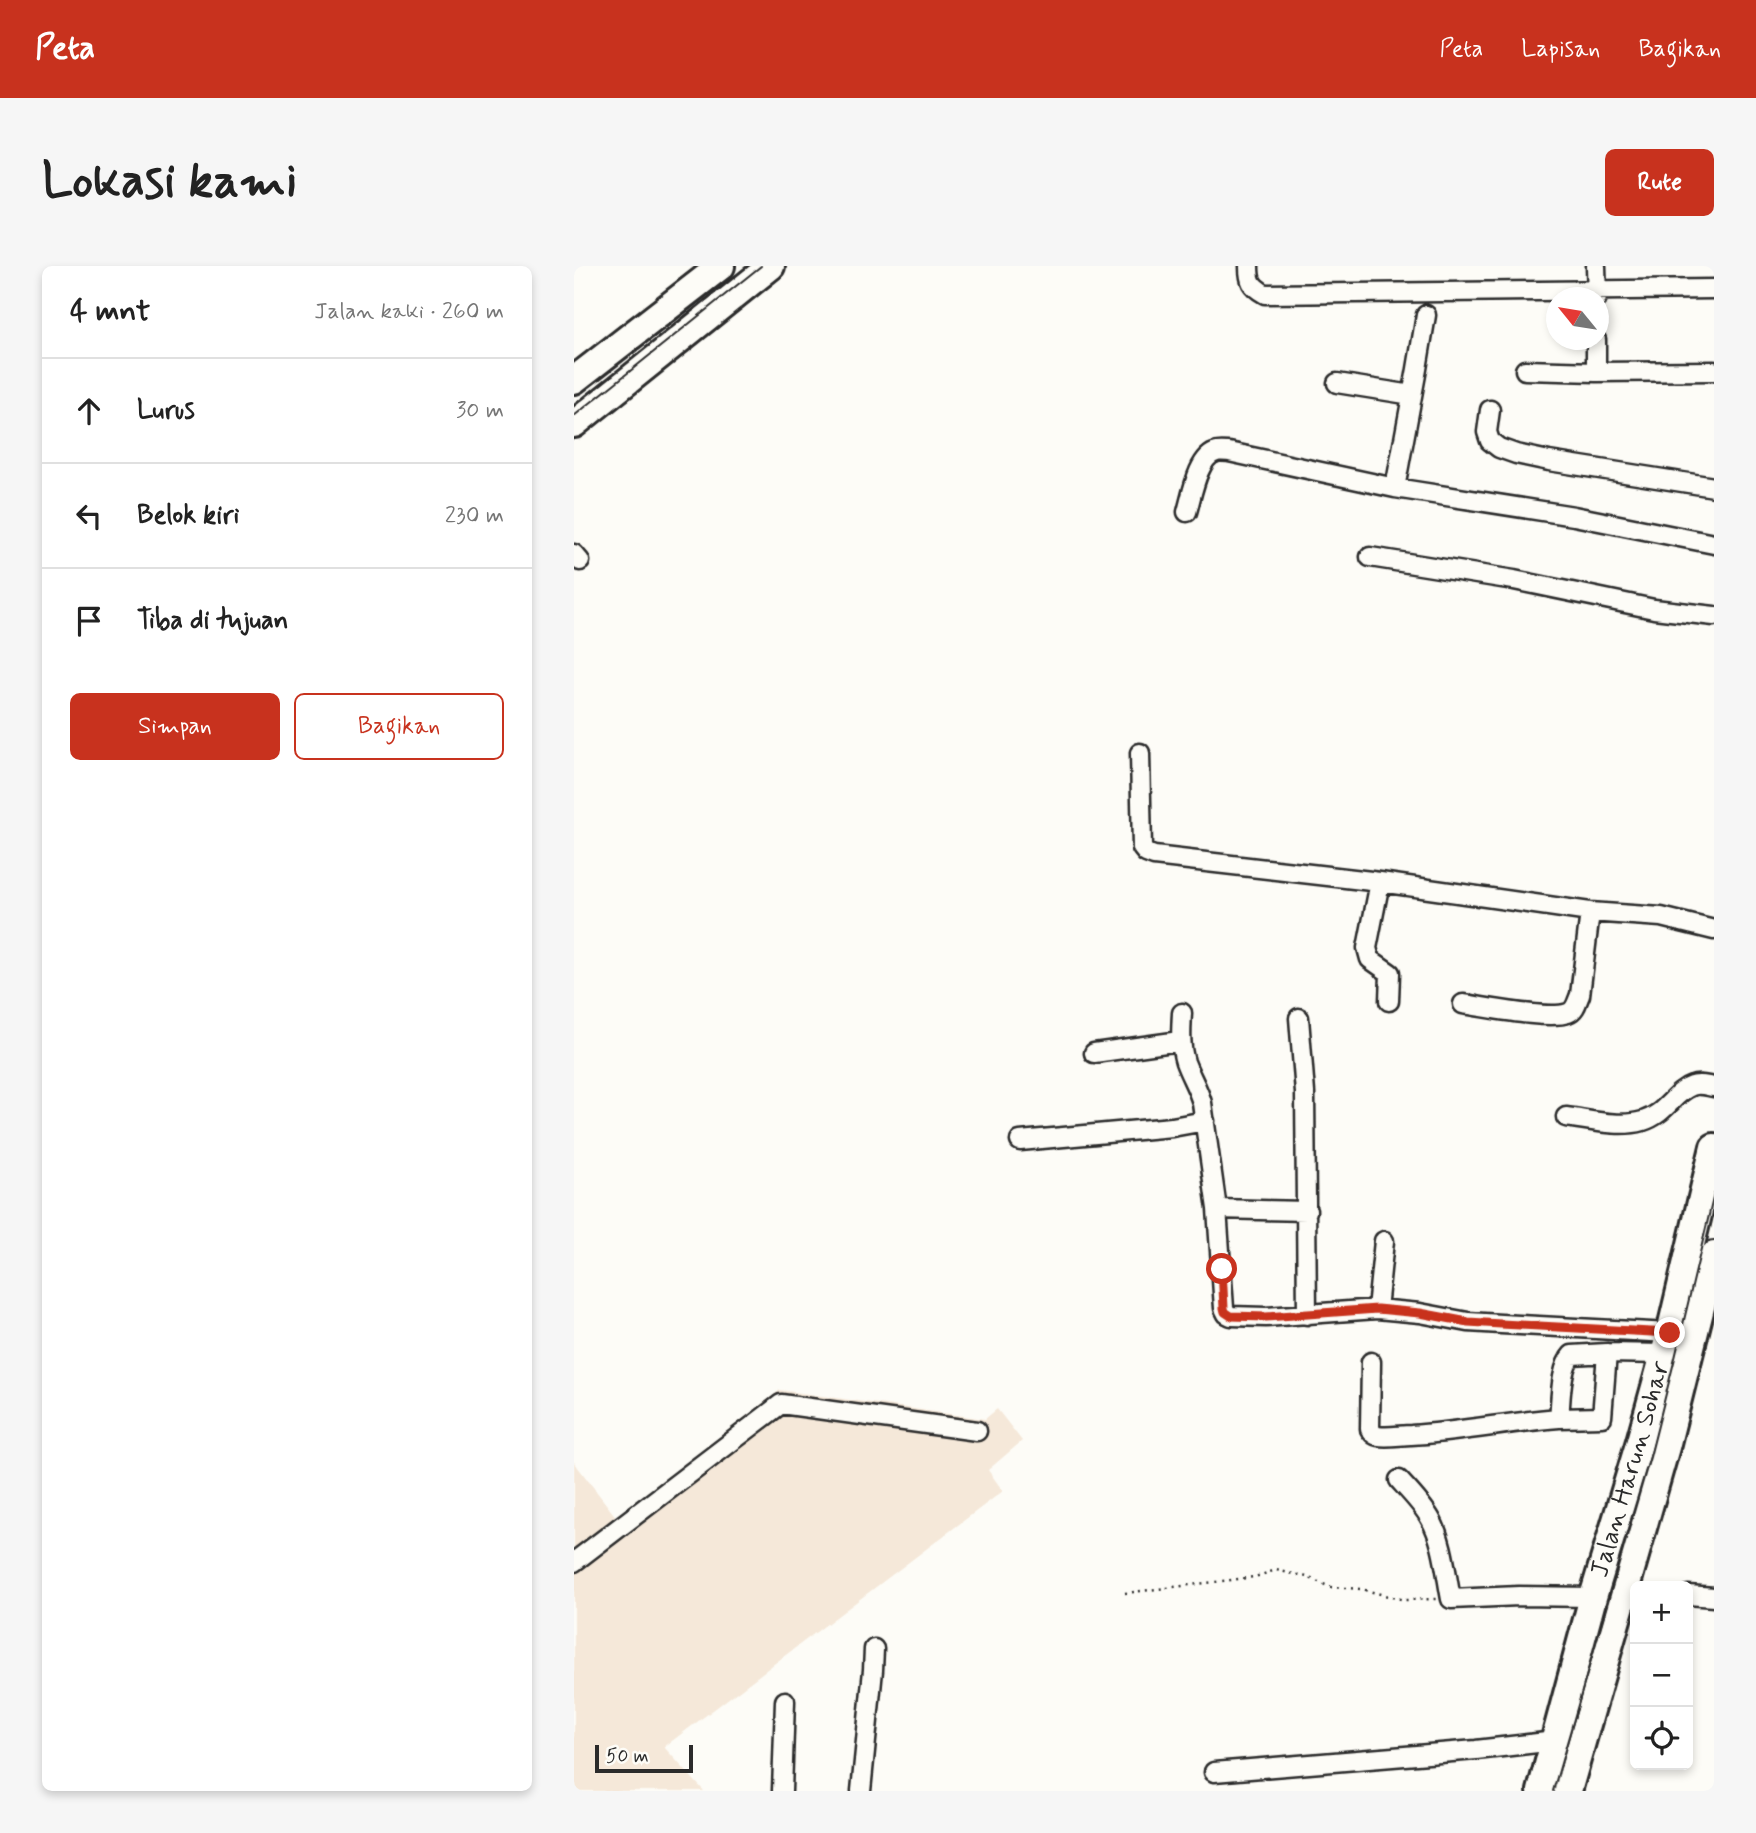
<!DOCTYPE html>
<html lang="id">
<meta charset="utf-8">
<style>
body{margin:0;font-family:Mynerve,sans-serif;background:#f6f6f6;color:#222}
.controls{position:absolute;right:21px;bottom:21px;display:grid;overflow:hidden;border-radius:10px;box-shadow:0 4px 10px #0003}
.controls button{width:63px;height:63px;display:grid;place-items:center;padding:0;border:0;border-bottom:2px solid #e0e0e0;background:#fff;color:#222;font:35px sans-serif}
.compass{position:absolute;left:972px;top:21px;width:63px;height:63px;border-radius:50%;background:#fff;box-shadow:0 4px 10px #0003;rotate:300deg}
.scale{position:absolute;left:21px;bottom:18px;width:98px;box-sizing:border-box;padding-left:7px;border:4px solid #2b2b2b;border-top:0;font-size:19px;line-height:24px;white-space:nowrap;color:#2b2b2b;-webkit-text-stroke:5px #fdfcf7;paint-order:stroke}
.stop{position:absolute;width:21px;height:21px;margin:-16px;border:5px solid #c8321e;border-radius:50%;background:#fff}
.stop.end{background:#c8321e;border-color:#fff;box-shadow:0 2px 7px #0008}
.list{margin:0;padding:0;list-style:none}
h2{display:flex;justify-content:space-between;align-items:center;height:91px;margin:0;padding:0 28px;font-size:30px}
h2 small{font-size:23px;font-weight:400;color:#767676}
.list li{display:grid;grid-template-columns:46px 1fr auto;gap:21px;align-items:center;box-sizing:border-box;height:105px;padding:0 28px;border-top:2px solid #e0e0e0}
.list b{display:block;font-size:26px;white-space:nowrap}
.list em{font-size:23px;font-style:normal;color:#767676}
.actions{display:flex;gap:14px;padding:21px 28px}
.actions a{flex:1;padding:16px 0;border:2px solid #c8321e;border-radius:10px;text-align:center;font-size:24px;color:#c8321e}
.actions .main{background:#c8321e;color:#fff}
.icon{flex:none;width:38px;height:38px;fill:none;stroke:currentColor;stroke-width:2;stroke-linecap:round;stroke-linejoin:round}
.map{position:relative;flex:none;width:1140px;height:1525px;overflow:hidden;border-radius:10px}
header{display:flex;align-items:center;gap:42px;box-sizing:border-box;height:98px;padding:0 35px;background:#c8321e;color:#fff}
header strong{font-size:33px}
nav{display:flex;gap:38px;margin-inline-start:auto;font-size:24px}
.intro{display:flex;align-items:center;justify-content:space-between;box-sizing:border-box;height:168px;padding:0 42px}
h1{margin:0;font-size:49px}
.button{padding:18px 32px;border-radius:10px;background:#c8321e;color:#fff;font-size:24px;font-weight:700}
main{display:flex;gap:42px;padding:0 42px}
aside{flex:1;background:#fff;border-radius:10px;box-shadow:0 4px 10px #0003}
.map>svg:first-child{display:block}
</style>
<header>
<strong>Peta</strong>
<nav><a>Peta</a><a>Lapisan</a><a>Bagikan</a></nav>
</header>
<div class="intro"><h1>Lokasi kami</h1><a class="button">Rute</a></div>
<main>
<aside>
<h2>4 mnt<small>Jalan kaki · 260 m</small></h2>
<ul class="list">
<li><svg class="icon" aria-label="ahead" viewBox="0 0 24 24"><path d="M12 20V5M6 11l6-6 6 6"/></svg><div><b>Lurus</b></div><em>30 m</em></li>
<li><svg class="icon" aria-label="left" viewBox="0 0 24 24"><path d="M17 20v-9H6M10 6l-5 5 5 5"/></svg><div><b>Belok kiri</b></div><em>230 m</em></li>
<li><svg class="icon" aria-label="arrive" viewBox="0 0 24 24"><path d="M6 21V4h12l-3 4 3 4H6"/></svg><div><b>Tiba di tujuan</b></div></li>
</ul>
<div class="actions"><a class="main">Simpan</a><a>Bagikan</a></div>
</aside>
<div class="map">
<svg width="1140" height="1525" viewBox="0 0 1140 1525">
<rect width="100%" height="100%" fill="#fdfcf7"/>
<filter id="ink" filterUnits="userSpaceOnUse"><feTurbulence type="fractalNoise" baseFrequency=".0143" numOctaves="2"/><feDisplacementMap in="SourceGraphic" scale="14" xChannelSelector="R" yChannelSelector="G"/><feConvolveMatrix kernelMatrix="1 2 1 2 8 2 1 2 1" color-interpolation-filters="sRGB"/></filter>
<g filter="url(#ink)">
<!-- built -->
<path fill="#f5e8d9" d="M 206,1124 L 411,1153 L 423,1143 L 448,1175 L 414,1204 L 429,1225 L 90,1481 L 130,1525 L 0,1525 L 0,1196 L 42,1251 Z"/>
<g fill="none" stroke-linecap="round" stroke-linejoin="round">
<!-- minor casing -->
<g stroke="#2b2b2b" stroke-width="23">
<path id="minor" d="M 675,0 C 675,15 677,20 691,28 L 1140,23
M 1022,0 L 1023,32
M 951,104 L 1022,106 L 1140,105
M 1022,106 L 1022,74
M 763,117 L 838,129
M 916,144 L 913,166 L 916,175 L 925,182 L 942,188 L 975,195 L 1140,221
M 821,222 L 843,103 L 852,49
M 613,246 C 618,229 624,190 643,186 C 645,185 654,186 655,186 L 821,222 L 1000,250 L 1140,278
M 0,288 L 6,295
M 796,291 L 940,314 L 1080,343 L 1140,350
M 566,487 L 568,582 L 572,587 L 580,590 L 806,616 L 1016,646 L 1087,651 L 1140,664
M 806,616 L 793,682 L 796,693 L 816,707 L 815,735
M 889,738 C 912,741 974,754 994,747 C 1002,744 1003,735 1006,729 L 1016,646
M 608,747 C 607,764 606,780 611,796 C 616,810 624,822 628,837 L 643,943 L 650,1042 L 653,1048 L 657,1050 L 692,1051 L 803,1043 L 846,1047 L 894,1056 L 927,1058 L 1096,1067
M 725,752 L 731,827 L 733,1049
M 520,787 L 606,775
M 992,851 C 1016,854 1045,862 1069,855 C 1092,848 1100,826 1118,820 C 1125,817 1133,820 1140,821
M 446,875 L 598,861 L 631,855
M 643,943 L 733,945
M 803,1043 L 810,975
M 797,1096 L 796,1163 C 799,1167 799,1169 804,1170 C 814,1172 827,1169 837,1169 C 887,1166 936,1156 985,1152 C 987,1135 986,1102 998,1089 L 1033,1087 L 1090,1088
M 985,1152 L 1028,1151 L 1033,1087
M 825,1214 C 836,1226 848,1238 856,1252 C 869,1274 872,1307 877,1333 L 945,1330 L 1019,1331
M 0,1296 L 207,1138 L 403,1165
M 1114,1329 L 1140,1331
M 640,1506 L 902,1484 L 981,1475
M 208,1525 L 211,1435
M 287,1525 L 299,1404 L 300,1383"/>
</g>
<!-- highway casing -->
<g stroke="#2b2b2b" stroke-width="32">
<g id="highway">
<path d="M 0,114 L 147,0"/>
<path d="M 0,158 L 197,0"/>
<path id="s1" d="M 967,1525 L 1019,1331 L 1066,1175 L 1096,1067 L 1140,881"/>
<path d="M 994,1525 L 1092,1181 L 1140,989"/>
</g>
</g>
<!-- path -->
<path stroke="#2b2b2b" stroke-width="2.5" stroke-dasharray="2 5" stroke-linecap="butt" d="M 551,1327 L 681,1311 L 702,1304 L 733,1311 L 756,1321 L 787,1323 L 830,1334 L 863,1333"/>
<!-- minor -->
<use href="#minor" stroke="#fdfcf7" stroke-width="18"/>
<!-- highway -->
<use href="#highway" stroke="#fdfcf7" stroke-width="26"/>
<!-- tram -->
<path stroke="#2b2b2b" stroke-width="2" d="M 0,150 L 187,0
M 979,1525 L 1076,1191 L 1101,1092 L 1140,928"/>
</g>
</g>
<g fill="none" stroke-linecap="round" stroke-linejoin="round" filter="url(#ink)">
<!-- route -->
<path stroke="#c8321e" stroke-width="9" d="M 648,1003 L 650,1042 L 651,1046 L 657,1050 L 692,1051 L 803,1043 L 846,1047 L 894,1056 L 927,1058 L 1096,1067"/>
</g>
<g text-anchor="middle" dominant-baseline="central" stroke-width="5" stroke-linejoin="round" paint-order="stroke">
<!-- street labels -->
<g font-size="26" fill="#2b2b2b" stroke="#fdfcf7">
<text stroke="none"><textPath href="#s1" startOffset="334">Jalan Harun Sohar</textPath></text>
</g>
</g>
</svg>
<div class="controls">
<button>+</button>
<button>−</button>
<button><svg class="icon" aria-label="locate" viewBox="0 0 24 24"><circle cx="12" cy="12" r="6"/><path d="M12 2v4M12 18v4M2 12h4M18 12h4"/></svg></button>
</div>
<svg class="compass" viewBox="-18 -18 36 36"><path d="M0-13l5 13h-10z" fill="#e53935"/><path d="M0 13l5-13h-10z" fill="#767676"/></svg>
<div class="scale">50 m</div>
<div class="stop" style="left:648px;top:1003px"></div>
<div class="stop end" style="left:1096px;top:1067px"></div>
</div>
</main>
